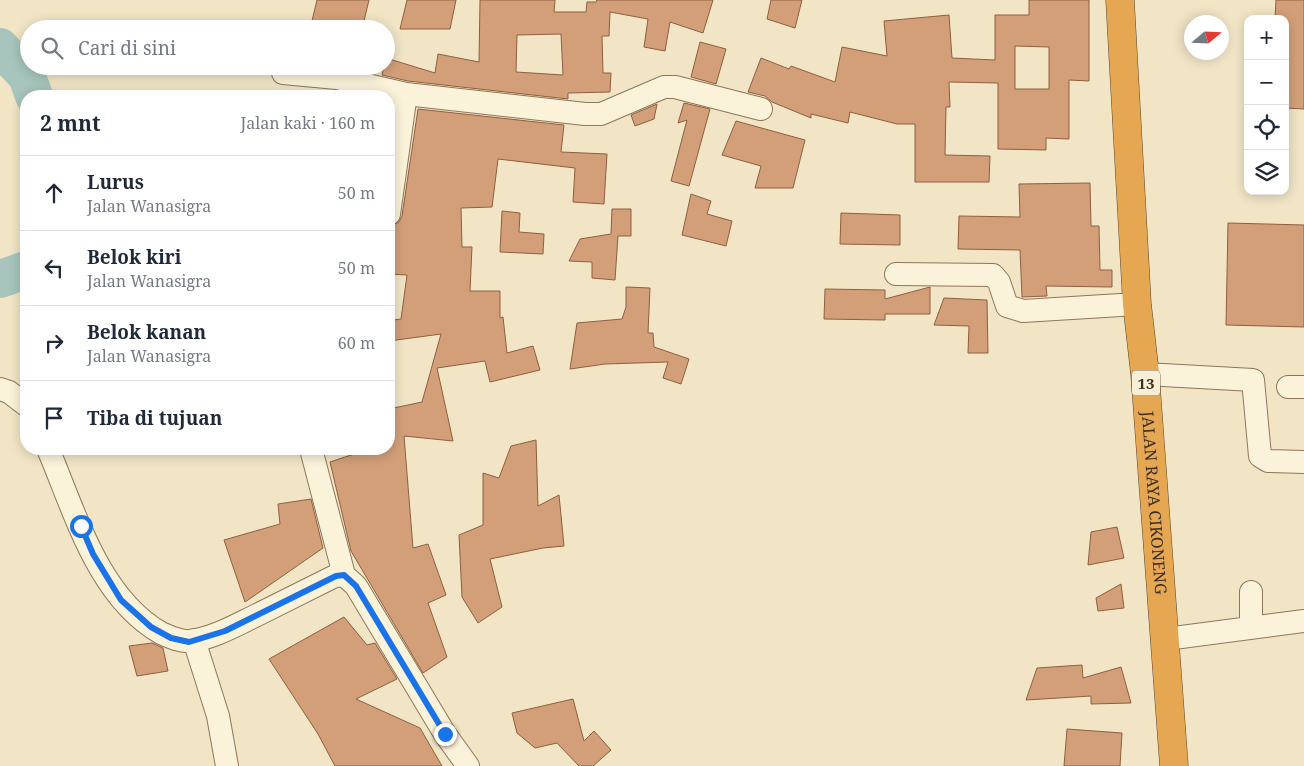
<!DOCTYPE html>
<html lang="id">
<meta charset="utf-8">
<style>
body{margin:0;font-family:"Noto Serif",serif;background:#f2f2f3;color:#1f2937}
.controls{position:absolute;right:15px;top:15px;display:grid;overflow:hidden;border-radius:10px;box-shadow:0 2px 12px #0003}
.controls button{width:45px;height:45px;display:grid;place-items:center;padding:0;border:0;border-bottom:1px solid #e0e1e3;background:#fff;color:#1f2937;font:25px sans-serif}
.compass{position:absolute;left:1184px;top:15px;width:45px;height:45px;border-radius:50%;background:#fff;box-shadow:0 2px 12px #0003;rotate:71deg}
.stop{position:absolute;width:15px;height:15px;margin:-11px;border:4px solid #1a73e8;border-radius:50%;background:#fff}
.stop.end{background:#1a73e8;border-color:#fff;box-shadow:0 1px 5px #0008}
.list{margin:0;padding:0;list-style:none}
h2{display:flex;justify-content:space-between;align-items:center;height:65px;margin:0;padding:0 20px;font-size:21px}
h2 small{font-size:16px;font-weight:400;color:#747a83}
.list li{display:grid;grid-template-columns:32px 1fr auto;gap:15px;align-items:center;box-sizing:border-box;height:75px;padding:0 20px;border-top:1px solid #e0e1e3}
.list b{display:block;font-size:19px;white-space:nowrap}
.list p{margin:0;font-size:16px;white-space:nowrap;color:#747a83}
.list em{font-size:16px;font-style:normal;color:#747a83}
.icon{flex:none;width:28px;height:28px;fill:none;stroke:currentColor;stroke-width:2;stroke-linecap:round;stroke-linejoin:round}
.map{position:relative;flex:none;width:1304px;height:766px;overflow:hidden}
.search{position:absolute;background:#fff;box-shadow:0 2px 12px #0003;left:20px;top:20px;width:375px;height:55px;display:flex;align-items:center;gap:12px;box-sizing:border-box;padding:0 18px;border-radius:28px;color:#747a83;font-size:19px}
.panel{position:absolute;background:#fff;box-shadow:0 2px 12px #0003;left:20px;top:90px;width:375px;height:365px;border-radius:20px}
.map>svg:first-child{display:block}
</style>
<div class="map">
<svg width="1304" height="766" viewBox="0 0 1304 766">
<rect width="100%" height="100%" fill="#f1e5c6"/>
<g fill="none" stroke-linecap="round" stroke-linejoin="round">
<!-- river -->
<path stroke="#a7c5bc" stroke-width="38" d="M 0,47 L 27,76 L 34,96
M 0,279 L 26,270"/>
</g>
<!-- building -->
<path fill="#d29f79" stroke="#8f5f3e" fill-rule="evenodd" d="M 317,0 L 369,0 L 362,29 L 310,29 Z
M 407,0 L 456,0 L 450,29 L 400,29 Z
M 480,0 L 555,0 L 554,12 L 586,12 L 587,2 L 596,2 L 597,0 L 713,0 L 703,33 L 670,22 L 665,51 L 644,47 L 648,19 L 610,12 L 609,36 L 602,36 L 603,73 L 611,73 L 610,92 L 568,93 L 568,99 L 408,81 L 382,75 L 384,66 L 386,66 L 386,58 L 435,73 L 438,54 L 479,62 ZM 561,34 L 563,75 L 516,72 L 517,35 Z
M 771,0 L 802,0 L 795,28 L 767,19 Z
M 1029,0 L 1089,0 L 1089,81 L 1069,80 L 1069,139 L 1046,138 L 1046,150 L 998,149 L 998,83 L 949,82 L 950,107 L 946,107 L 945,155 L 990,156 L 989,182 L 915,182 L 915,124 L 897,124 L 850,112 L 848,123 L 811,114 L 811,118 L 772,102 L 765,96 L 748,92 L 761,58 L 789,69 L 791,66 L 835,82 L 842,47 L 887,56 L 884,21 L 949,15 L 952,58 L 995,60 L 995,15 L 1029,15 ZM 1015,46 L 1049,47 L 1049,89 L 1015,89 Z
M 1276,0 L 1304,0 L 1304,109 L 1285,108 L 1285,19 L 1275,19 Z
M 700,42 L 726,49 L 716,84 L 691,77 Z
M 684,103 L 710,109 L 689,186 L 671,181 L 687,120 L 678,123 Z
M 657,104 L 654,119 L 635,126 L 631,115 Z
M 418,109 L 564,125 L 561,152 L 607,154 L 604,204 L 573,202 L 575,168 L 498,159 L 492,207 L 461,208 L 462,247 L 472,247 L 470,291 L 500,291 L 500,318 L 503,317 L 507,353 L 533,346 L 540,370 L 490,382 L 485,361 L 437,368 L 453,441 L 404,436 L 413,548 L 428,544 L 446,595 L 428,603 L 447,657 L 423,673 L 351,551 L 330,462 L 369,449 L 389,449 L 389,409 L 422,402 L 441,334 L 389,341 L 394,320 L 401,319 L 407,275 L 389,274 L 389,227 L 399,222 L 402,216 Z
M 736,121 L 805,140 L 793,188 L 755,188 L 761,166 L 722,155 Z
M 1090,183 L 1091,226 L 1099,226 L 1100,270 L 1112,270 L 1112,287 L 1046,286 L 1047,296 L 1022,297 L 1020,250 L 958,249 L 959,216 L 1020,217 L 1019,184 Z
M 691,194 L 711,201 L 707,214 L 732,221 L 726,246 L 682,235 Z
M 612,209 L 631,209 L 631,236 L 618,236 L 615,280 L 592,278 L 592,262 L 569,261 L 580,239 L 611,234 Z
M 502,211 L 520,213 L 519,232 L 544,234 L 543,254 L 500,252 Z
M 841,213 L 900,215 L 900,245 L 840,244 Z
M 1228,223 L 1304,225 L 1304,327 L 1226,325 Z
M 626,287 L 650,288 L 648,333 L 653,333 L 654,347 L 689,359 L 681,384 L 663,378 L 668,362 L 605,364 L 570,369 L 577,323 L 622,319 L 626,307 Z
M 930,287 L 930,314 L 885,314 L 885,320 L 824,319 L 825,289 L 885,290 L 885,299 Z
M 944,298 L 987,300 L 988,353 L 968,353 L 969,326 L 934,325 Z
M 536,440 L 538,506 L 559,495 L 564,546 L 543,548 L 490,559 L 502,607 L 478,623 L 462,597 L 459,535 L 483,525 L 483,473 L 499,478 L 511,446 Z
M 311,499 L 323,548 L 245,602 L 224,540 L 280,524 L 278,504 Z
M 1117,527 L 1124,558 L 1088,565 L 1091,532 Z
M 1121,584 L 1124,608 L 1098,611 L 1096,598 Z
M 344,617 L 367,645 L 375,643 L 397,679 L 356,699 L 420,728 L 442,766 L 335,766 L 318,734 L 269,659 Z
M 152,643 L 163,648 L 168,671 L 137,676 L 129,646 Z
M 1082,665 L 1083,678 L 1121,667 L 1131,703 L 1091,704 L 1091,696 L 1026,700 L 1037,668 Z
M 573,699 L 584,741 L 594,731 L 611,750 L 593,766 L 579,766 L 557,743 L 535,748 L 517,733 L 512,713 Z
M 1067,729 L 1122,733 L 1120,766 L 1064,766 Z"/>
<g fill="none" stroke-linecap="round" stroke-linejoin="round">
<!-- minor casing -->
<g stroke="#8e765a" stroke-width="24">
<path id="minor" d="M 283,73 L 337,78 L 406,94 L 585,114 L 601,114 L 664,87 L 675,87 L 761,109
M 389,214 L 406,94
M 896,274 L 993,275 L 999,282 L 1007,306 L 1023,311 L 1137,304
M 1145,374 L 1253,380 L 1260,456 L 1268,461 L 1304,462
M 1288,387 L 1304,387
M 0,389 L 9,392 L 26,405
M 48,449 C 75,512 98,597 161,633 C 170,637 180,642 190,641 C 214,638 236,625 257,615 C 283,602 309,589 335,576 L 344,575 L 356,586 L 445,734 L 468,766
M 311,449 L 344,575
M 1251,627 L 1251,592
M 1166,639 L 1304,621
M 194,640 L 218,716 L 227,766"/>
</g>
<!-- highway casing -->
<g stroke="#5c442e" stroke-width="29">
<g id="highway">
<path id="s1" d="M 1120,0 L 1137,304 L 1145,374 L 1174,766"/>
</g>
</g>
<!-- minor -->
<use href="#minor" stroke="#fbf2da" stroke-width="22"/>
<!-- highway -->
<use href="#highway" stroke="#e5a752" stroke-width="28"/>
</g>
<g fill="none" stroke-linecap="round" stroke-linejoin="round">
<!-- route -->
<path stroke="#1a73e8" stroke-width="6" d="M 81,526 L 93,554 L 121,600 L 151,627 L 171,638 L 189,642 L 225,631 L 336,576 L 344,575 L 356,586 L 445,734"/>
</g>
<g text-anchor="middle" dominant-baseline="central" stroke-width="4" stroke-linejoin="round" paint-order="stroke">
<!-- shield labels -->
<rect fill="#f8efd6" stroke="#756856" stroke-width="1" x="1132" y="370.5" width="28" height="25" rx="4"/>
<g font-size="15" font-weight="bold" fill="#3d2e1f">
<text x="1146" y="383">13</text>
</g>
<!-- street labels -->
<g font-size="16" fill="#3d2e1f" stroke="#f8efd6">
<text stroke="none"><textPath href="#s1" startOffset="504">JALAN RAYA CIKONENG</textPath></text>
</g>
</g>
</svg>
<div class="controls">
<button>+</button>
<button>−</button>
<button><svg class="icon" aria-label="locate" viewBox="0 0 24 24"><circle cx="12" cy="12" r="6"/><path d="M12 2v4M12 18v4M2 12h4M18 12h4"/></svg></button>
<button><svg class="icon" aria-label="layers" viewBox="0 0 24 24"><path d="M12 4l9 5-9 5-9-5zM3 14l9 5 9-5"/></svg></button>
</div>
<svg class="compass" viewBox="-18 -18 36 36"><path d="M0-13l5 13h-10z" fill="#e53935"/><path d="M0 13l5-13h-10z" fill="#747a83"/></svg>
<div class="stop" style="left:81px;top:526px"></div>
<div class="stop end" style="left:445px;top:734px"></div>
<div class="search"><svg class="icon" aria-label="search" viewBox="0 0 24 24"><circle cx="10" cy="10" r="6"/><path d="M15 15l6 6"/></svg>Cari di sini</div>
<section class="panel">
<h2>2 mnt<small>Jalan kaki · 160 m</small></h2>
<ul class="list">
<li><svg class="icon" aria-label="ahead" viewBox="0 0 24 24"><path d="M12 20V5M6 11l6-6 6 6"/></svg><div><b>Lurus</b><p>Jalan Wanasigra</p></div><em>50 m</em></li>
<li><svg class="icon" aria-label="left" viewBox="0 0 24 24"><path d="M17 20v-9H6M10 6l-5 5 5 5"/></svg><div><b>Belok kiri</b><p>Jalan Wanasigra</p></div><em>50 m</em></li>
<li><svg class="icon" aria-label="right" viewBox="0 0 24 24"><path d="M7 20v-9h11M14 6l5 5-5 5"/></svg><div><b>Belok kanan</b><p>Jalan Wanasigra</p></div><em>60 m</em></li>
<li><svg class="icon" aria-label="arrive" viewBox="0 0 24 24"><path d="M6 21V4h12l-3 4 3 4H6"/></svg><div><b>Tiba di tujuan</b></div></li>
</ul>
</section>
</div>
